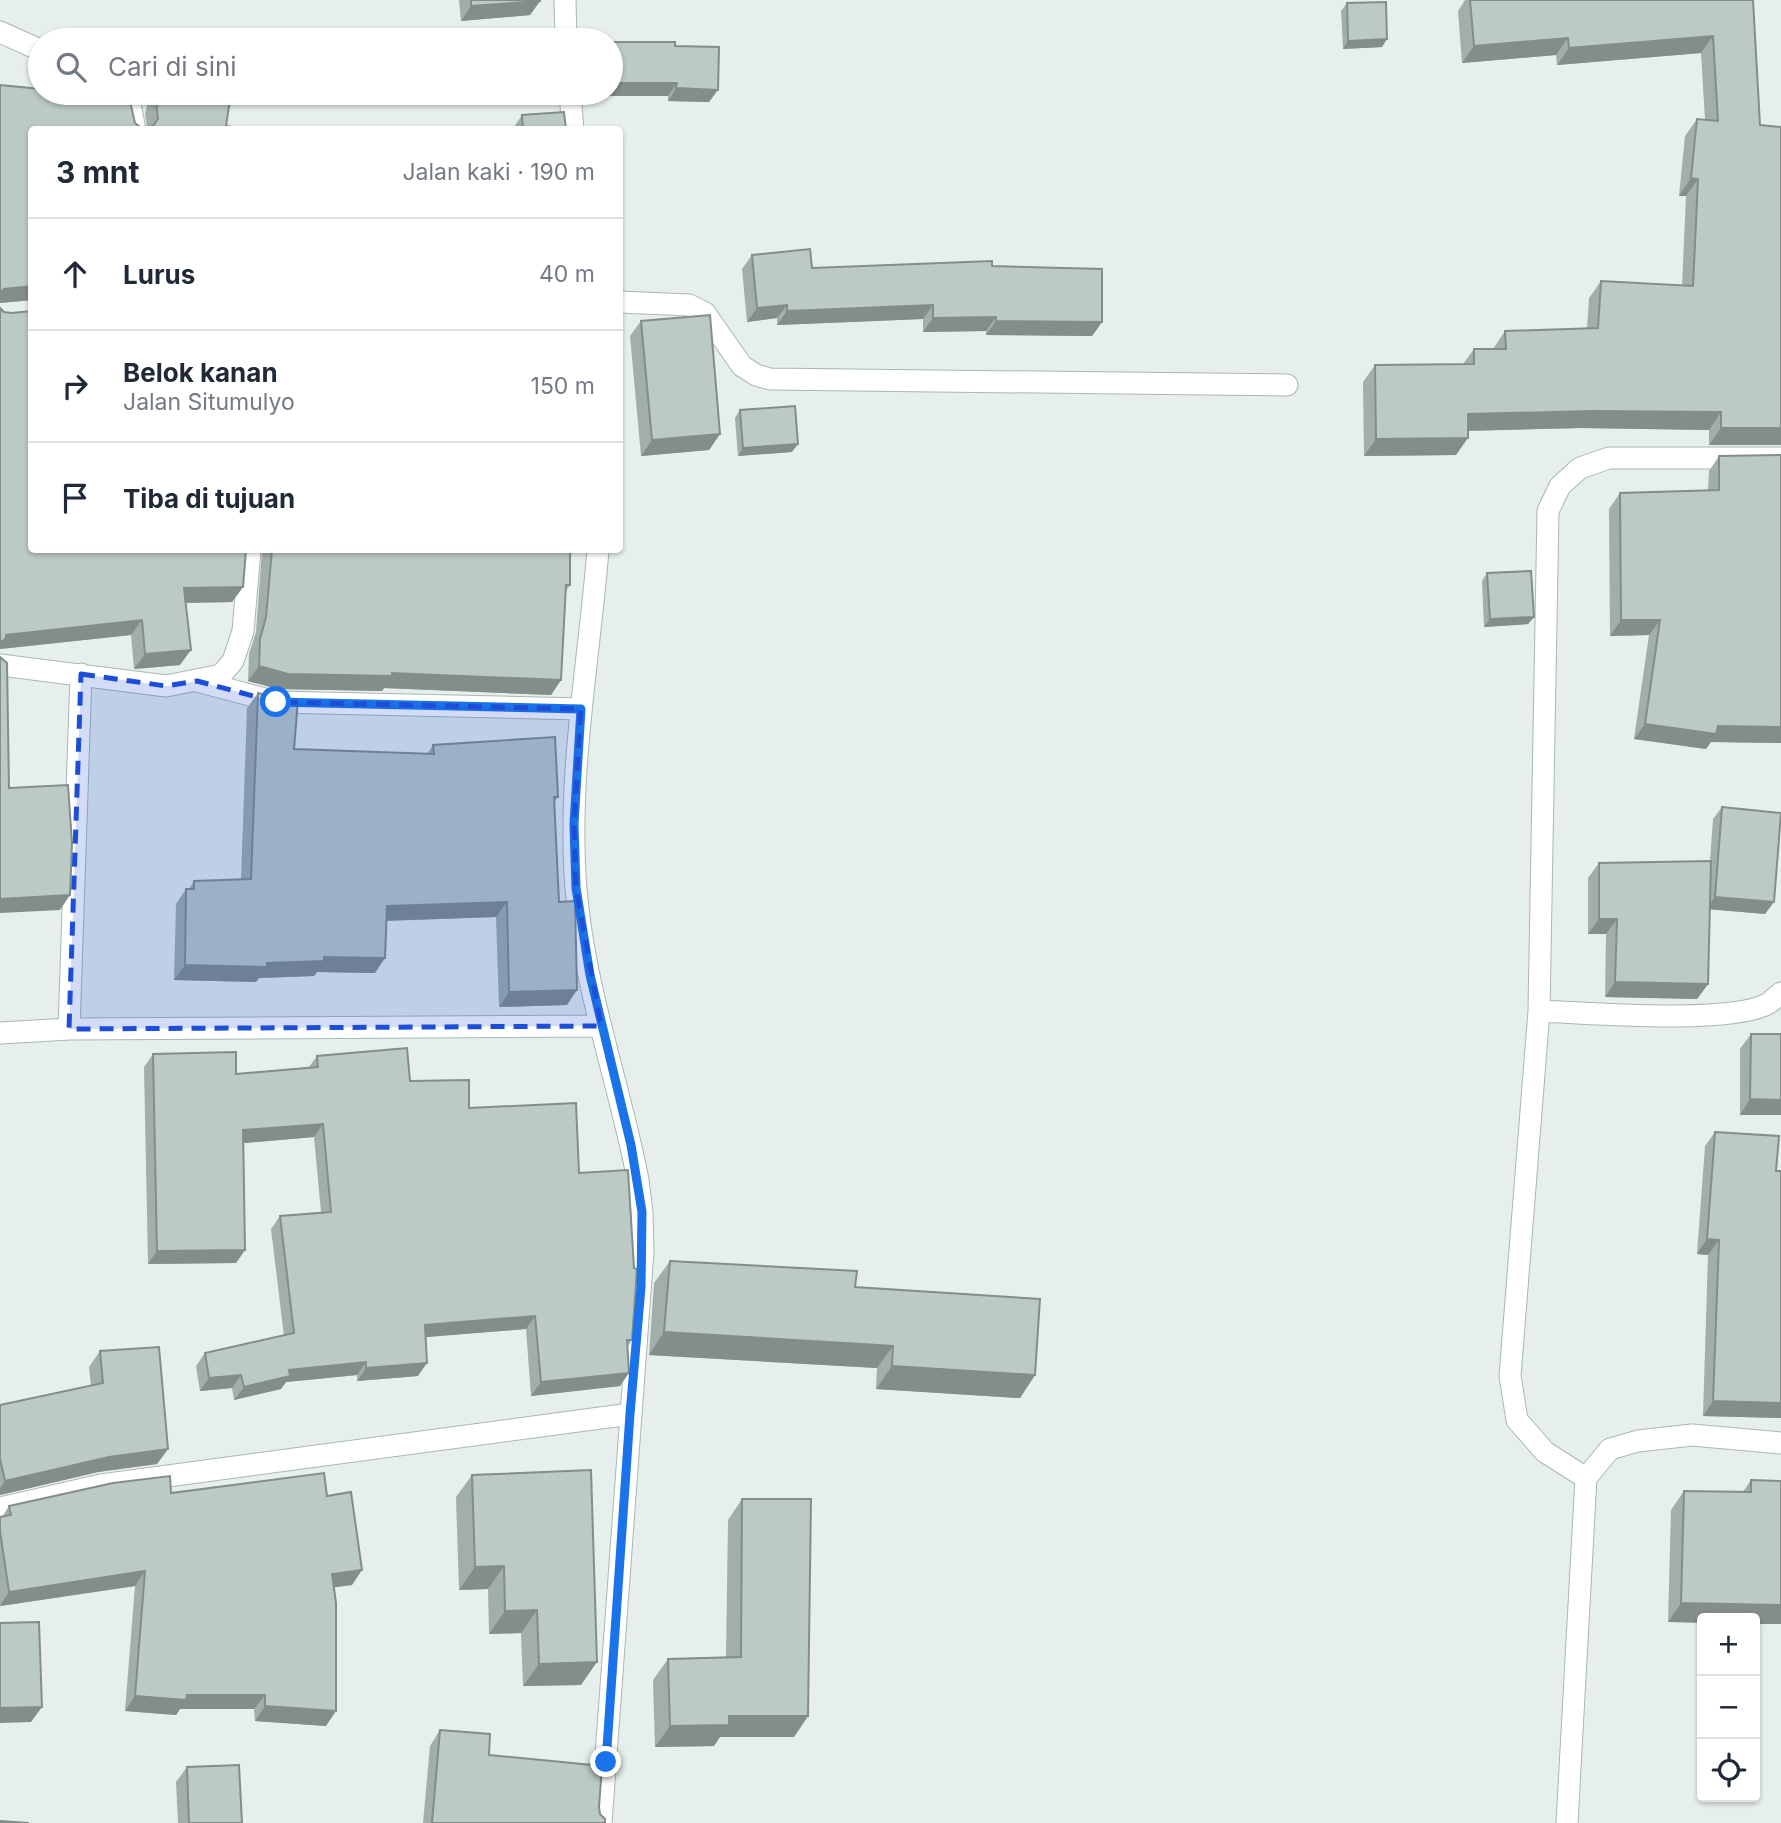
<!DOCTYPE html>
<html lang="id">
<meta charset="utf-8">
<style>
body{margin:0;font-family:Inter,sans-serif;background:#f2f2f3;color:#1f2937}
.controls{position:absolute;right:21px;bottom:21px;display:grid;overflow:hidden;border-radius:7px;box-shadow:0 2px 5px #0004}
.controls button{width:63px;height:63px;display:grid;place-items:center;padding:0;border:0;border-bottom:2px solid #e0e1e3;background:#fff;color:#1f2937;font:35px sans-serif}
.stop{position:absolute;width:21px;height:21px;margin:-16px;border:5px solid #1a73e8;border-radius:50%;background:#fff}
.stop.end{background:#1a73e8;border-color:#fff;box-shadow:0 2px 7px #0008}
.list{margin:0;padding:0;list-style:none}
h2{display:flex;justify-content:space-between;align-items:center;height:91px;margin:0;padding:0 28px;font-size:30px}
h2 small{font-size:23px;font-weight:400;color:#747a83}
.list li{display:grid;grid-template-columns:46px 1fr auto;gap:21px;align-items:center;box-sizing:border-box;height:112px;padding:0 28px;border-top:2px solid #e0e1e3}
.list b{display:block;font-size:26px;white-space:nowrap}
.list p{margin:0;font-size:23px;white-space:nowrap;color:#747a83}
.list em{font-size:23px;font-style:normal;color:#747a83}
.icon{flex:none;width:38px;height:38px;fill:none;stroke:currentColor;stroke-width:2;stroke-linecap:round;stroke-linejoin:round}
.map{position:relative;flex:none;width:1781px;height:1823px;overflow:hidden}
.search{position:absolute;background:#fff;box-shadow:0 2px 5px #0004;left:28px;top:28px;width:595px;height:77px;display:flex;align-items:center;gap:18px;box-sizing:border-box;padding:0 24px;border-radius:38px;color:#747a83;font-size:26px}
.panel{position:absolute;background:#fff;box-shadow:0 2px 5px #0004;left:28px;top:126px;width:595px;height:427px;border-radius:7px}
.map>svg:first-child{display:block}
</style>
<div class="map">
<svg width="1781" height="1823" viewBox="0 0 1781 1823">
<rect width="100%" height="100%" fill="#e6efeb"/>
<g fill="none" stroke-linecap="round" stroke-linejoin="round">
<!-- street casing -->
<g stroke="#a8b8b2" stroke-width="23">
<path id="street" d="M 565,0 L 566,40
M 0,32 L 40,50
M 122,93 L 130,104 L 135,130
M 570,93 L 573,130
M 620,302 L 689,305 L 705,313 L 742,366 L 756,375 L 770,379 L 1287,385
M 598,550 C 589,662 567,775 576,889 C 584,988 619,1082 638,1180 L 642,1212 L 643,1251 L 601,1823
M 0,665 L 166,686 L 221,675 L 233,661 L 243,631 L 250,550
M 197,681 L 276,702 L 581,709
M 1539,1011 C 1587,1013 1732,1025 1769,1003 C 1773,1000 1777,996 1781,993
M 69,1029 L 81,674
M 0,1033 L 69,1029 L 601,1026
M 1586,1478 L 1545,1452 L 1517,1420 L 1510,1376 L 1539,1011 L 1548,511 L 1560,486 L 1580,468 L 1609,458 L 1781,458
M 0,1508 L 101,1485 L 630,1414
M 1567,1823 L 1586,1478 L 1610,1449 L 1638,1441 L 1692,1435 L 1781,1443"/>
</g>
<!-- street -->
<use href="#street" stroke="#fff" stroke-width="21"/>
</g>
<!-- wall -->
<path fill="#a1aea9" d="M 459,0 L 540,0 L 540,1 L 530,15 L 461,21 Z
M 1465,0 L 1753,0 L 1753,20 L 1781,445 L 1709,445 L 1709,430 L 1581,428 L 1468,431 L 1456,455 L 1364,456 L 1363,382 L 1375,365 L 1463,364 L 1474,349 L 1493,349 L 1505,331 L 1587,329 L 1589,298 L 1601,281 L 1682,285 L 1686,196 L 1679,196 L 1685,136 L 1697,119 L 1705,119 L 1701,53 L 1557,65 L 1556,55 L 1462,63 L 1458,11 Z
M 1347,3 L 1382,47 L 1343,49 L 1341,11 Z
M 675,46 L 709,102 L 668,101 L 668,96 L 590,96 L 590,93 L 611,93 Z
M 0,85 L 135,123 L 140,127 L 147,128 L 145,114 L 150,93 L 231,93 L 226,126 L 250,130 L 32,130 L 32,300 L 0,303 Z
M 522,115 L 566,130 L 512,130 Z
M 752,255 L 812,268 L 992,266 L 1102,322 L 1092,336 L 986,335 L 986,331 L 923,332 L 923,319 L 777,325 L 777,318 L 747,322 L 742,269 Z
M 641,321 L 720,434 L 709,450 L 641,456 L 630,336 Z
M 740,410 L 792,452 L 738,456 L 735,418 Z
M 1781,455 L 1781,743 L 1711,742 L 1706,749 L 1634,739 L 1649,635 L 1610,636 L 1609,509 L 1620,493 L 1708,491 L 1709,471 L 1719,456 Z
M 262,550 L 570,550 L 570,585 L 566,591 L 561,680 L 551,695 L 384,688 L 382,691 L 278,689 L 248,681 L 249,654 L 256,632 Z
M 1487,573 L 1534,617 L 1528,624 L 1484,627 L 1482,581 Z
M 243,587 L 232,602 L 186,603 L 180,665 L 134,669 L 131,635 L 0,649 Z
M 258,693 L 294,749 L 427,754 L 433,745 L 558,797 L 554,803 L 559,902 L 567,1005 L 499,1007 L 496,917 L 387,921 L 375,973 L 317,972 L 314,976 L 259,978 L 256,982 L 174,980 L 176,904 L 186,889 L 189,889 L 194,881 L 241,880 L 247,708 Z
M 1722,807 L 1765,914 L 1710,909 L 1708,984 L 1697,999 L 1605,997 L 1606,934 L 1588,934 L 1588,878 L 1599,863 L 1710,861 L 1713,819 Z
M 1751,1034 L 1781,1115 L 1740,1115 L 1740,1049 Z
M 153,1054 L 236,1074 L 309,1067 L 317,1056 L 410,1081 L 469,1108 L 579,1173 L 632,1340 L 628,1346 L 620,1386 L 531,1396 L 526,1329 L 425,1337 L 418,1376 L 357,1381 L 357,1375 L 286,1382 L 281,1389 L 234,1400 L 232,1388 L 200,1391 L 196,1366 L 205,1353 L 284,1336 L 271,1229 L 280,1216 L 321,1212 L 314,1137 L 244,1143 L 245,1250 L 236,1263 L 148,1264 L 144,1067 Z
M 1715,1132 L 1776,1171 L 1781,1171 L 1781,1418 L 1703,1416 L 1708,1255 L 1697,1254 L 1705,1146 Z
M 670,1261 L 1035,1375 L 1020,1398 L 876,1389 L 877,1368 L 649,1355 L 654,1283 Z
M 100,1351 L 168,1449 L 157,1464 L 98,1472 L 0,1495 L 0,1405 L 91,1386 L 89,1367 Z
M 472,1475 L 581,1685 L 523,1686 L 521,1633 L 489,1634 L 488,1589 L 459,1590 L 456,1497 Z
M 1751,1480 L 1781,1624 L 1755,1624 L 1755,1618 L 1668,1622 L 1671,1510 L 1684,1491 L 1743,1492 Z
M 171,1493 L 327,1496 L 352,1585 L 334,1587 L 326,1726 L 255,1721 L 254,1709 L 180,1709 L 176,1715 L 125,1711 L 135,1586 L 0,1606 L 0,1517 L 2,1517 L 9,1506 Z
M 742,1499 L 808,1716 L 794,1737 L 720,1737 L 714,1746 L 655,1747 L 653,1680 L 668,1659 L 726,1657 L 728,1520 Z
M 440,1730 L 599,1807 L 600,1814 L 605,1823 L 423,1823 L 430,1746 Z
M 187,1767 L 242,1823 L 178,1823 L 176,1782 Z"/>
<!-- shaded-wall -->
<path fill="#838d89" d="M 540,1 L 530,15 L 461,21 L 471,6 Z
M 1713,36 L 1701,53 L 1557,65 L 1569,48 Z
M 1568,38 L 1556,55 L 1462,63 L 1474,46 Z
M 1387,39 L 1382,47 L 1343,49 L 1348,41 Z
M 611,83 L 677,83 L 668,96 L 590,96 L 592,93 L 611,93 Z
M 676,88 L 718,90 L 709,102 L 668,101 Z
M 1691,178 L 1698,179 L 1686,196 L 1679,196 Z
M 32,286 L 32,300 L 0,303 L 0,293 L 4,289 Z
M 787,305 L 777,318 L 747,322 L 757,308 Z
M 933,305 L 923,319 L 777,325 L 787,311 Z
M 996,317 L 986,331 L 923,332 L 933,318 Z
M 996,321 L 1102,322 L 1092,336 L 986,335 Z
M 1593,411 L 1721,412 L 1709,430 L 1581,428 L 1456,431 L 1468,414 Z
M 1721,428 L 1781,428 L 1781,445 L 1709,445 Z
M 720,434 L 709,450 L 641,456 L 652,440 Z
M 1468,438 L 1456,455 L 1364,456 L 1376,439 Z
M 798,444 L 792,452 L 738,456 L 743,448 Z
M 243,587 L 232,602 L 174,603 L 184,588 Z
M 1534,617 L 1528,624 L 1484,627 L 1490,619 Z
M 142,620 L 131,635 L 0,649 L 0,642 L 6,635 Z
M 1621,620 L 1660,620 L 1649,635 L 1610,636 Z
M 191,650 L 180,665 L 134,669 L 145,654 Z
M 259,666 L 392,673 L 561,680 L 551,695 L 384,688 L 382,691 L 278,689 L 248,681 Z
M 1645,724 L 1781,727 L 1781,743 L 1711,742 L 1706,749 L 1634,739 Z
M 70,895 L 60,910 L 0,913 L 0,899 Z
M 1715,897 L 1774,902 L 1765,914 L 1706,909 Z
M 507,902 L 496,917 L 376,921 L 387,906 Z
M 1599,919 L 1617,919 L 1606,934 L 1588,934 Z
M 324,957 L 385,958 L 375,973 L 317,972 L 314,976 L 259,978 L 256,982 L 174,980 L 185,965 L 267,963 Z
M 1615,982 L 1708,984 L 1697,999 L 1605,997 Z
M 577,990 L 567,1005 L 499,1007 L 509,992 Z
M 1750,1099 L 1781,1100 L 1781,1115 L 1740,1115 Z
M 323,1124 L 314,1137 L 234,1144 L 243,1130 Z
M 1707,1239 L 1719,1240 L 1708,1255 L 1697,1254 Z
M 245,1250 L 236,1263 L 148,1264 L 157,1251 Z
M 535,1316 L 526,1329 L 415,1338 L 425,1325 Z
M 664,1332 L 893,1346 L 877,1368 L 649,1355 Z
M 366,1362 L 357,1375 L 286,1382 L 281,1389 L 234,1400 L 244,1387 L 289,1370 Z
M 427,1363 L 418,1376 L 357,1381 L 366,1368 Z
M 892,1366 L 1035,1375 L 1020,1398 L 876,1389 Z
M 629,1373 L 620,1386 L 531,1396 L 541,1382 Z
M 241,1375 L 232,1388 L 200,1391 L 209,1378 Z
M 1713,1401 L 1781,1403 L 1781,1418 L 1703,1416 Z
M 168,1449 L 157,1464 L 98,1472 L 0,1495 L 0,1488 L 5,1481 L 109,1457 Z
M 504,1566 L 488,1589 L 459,1590 L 475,1567 Z
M 362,1570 L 352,1585 L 322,1589 L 332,1574 Z
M 145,1571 L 135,1586 L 0,1606 L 9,1592 Z
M 1681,1603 L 1781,1605 L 1781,1624 L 1755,1624 L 1755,1618 L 1702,1618 L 1702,1623 L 1668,1622 Z
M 537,1610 L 521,1633 L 489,1634 L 505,1611 Z
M 597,1662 L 581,1685 L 523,1686 L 539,1664 Z
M 187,1695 L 265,1695 L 254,1709 L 180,1709 L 176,1715 L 125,1711 L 135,1696 Z
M 265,1706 L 336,1711 L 326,1726 L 255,1721 Z
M 42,1707 L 31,1722 L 0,1723 L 0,1708 Z
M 729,1716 L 808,1716 L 794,1737 L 720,1737 L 714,1746 L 655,1747 L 670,1726 Z"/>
<!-- building -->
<path fill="#bbcac4" stroke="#838d89" stroke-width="2" d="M 471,0 L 540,0 L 540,1 L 471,6 Z
M 1470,0 L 1753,0 L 1760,125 L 1781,127 L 1781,428 L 1721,428 L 1721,412 L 1593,411 L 1468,414 L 1468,438 L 1376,439 L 1375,365 L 1474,364 L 1474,349 L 1506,349 L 1505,331 L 1598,328 L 1601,281 L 1693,286 L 1698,179 L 1691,178 L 1697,119 L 1718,121 L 1713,36 L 1569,48 L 1568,38 L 1474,46 Z
M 1386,2 L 1387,39 L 1348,41 L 1347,3 Z
M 611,42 L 675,42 L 675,46 L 719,47 L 718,90 L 676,88 L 677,83 L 611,83 Z
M 0,85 L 40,89 L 40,93 L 84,93 L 129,97 L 135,123 L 140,127 L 147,128 L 153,126 L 158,119 L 156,100 L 157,93 L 231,93 L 226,126 L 250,130 L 32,130 L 32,286 L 4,289 L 0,293 Z
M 564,112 L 566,130 L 523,130 L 522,115 Z
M 810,249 L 812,268 L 992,261 L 992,266 L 1102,269 L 1102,322 L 996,321 L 996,317 L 933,318 L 933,305 L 787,311 L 787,305 L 757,308 L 752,255 Z
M 0,308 L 4,312 L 11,313 L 32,311 L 32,550 L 246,550 L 243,587 L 184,588 L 191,650 L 145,654 L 142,620 L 6,635 L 6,638 L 0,643 Z
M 710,315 L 720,434 L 652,440 L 641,321 Z
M 795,406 L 798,444 L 743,448 L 740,410 Z
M 1781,455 L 1781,727 L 1718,726 L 1716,734 L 1645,724 L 1660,620 L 1621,620 L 1620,493 L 1719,490 L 1719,456 Z
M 272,550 L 570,550 L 570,585 L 566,585 L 561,680 L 392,673 L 392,676 L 288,674 L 259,666 L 260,639 L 266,617 Z
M 1531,571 L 1534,617 L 1490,619 L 1487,573 Z
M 0,657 L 7,663 L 9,788 L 68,785 L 72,843 L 70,895 L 0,899 Z
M 258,693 L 284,700 L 298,700 L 294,749 L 434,754 L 433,745 L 555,737 L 558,797 L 554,797 L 559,902 L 575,901 L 577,990 L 509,992 L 507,902 L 387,906 L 385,958 L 324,957 L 324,961 L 267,963 L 267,967 L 185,965 L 186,889 L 194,889 L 194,881 L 251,879 Z
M 1722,807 L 1781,813 L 1774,902 L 1715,897 Z
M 1711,861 L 1708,984 L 1615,982 L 1617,919 L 1599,919 L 1599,863 Z
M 1751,1034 L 1781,1034 L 1781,1100 L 1750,1099 Z
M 407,1048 L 410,1081 L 469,1080 L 469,1108 L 576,1103 L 579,1173 L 628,1170 L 634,1268 L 637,1269 L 632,1340 L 627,1340 L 629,1373 L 541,1382 L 535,1316 L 425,1325 L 427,1363 L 366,1368 L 366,1362 L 289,1370 L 290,1376 L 244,1387 L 241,1375 L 209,1378 L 205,1353 L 294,1333 L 280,1216 L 331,1212 L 323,1124 L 243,1130 L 245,1250 L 157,1251 L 153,1054 L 236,1052 L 236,1074 L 318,1067 L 317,1056 Z
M 1715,1132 L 1779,1136 L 1776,1171 L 1781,1171 L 1781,1403 L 1713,1401 L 1719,1240 L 1707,1239 Z
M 670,1261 L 857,1271 L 855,1287 L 1040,1299 L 1035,1375 L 892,1366 L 893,1346 L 664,1332 Z
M 159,1347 L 168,1449 L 109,1457 L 5,1481 L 0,1459 L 0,1405 L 103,1383 L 100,1351 Z
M 591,1470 L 597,1662 L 539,1664 L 537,1610 L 505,1611 L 504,1566 L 475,1567 L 472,1475 Z
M 324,1473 L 327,1496 L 351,1492 L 362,1570 L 332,1574 L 336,1603 L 336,1711 L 265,1706 L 265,1695 L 187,1695 L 186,1700 L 135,1696 L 145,1571 L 9,1592 L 0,1531 L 0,1517 L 11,1515 L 9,1506 L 113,1483 L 170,1476 L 171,1493 Z
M 1751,1480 L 1781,1481 L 1781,1605 L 1681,1603 L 1684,1491 L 1751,1492 Z
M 742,1499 L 811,1499 L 808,1716 L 729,1716 L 729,1725 L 670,1726 L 668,1659 L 741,1657 Z
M 39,1622 L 42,1707 L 0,1708 L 0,1623 Z
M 440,1730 L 490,1734 L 489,1755 L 602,1766 L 599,1807 L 600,1814 L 605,1819 L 605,1823 L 432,1823 Z
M 239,1765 L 242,1823 L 189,1823 L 187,1767 Z
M 0,1821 L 29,1823 L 0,1823 Z"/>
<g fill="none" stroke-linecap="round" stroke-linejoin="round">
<!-- route -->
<path stroke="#1a73e8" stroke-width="9" d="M 276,702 L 581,709 L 574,824 L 576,888 L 590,975 L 631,1145 L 642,1212 L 641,1287 L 630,1414 L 606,1762"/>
</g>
<!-- marked area -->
<path fill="#1d4ed8" fill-opacity="0.2" stroke="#1d4ed8" stroke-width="5" stroke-dasharray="14 9" stroke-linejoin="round" d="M 81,674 L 166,686 L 197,681 L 276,702 L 581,709 L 574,824 L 576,888 L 601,1026 L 69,1029 Z"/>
</svg>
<div class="controls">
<button>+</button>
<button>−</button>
<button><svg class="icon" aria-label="locate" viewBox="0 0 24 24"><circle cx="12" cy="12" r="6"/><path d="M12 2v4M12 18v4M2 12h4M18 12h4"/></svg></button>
</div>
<div class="stop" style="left:276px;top:702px"></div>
<div class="stop end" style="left:606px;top:1762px"></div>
<div class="search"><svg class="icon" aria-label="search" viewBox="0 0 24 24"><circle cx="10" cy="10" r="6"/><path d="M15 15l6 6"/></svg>Cari di sini</div>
<section class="panel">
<h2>3 mnt<small>Jalan kaki · 190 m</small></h2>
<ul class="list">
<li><svg class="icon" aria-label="ahead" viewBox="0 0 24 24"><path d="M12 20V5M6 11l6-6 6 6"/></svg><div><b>Lurus</b></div><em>40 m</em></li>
<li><svg class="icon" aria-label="right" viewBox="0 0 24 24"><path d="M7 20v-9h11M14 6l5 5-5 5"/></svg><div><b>Belok kanan</b><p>Jalan Situmulyo</p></div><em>150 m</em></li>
<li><svg class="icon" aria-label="arrive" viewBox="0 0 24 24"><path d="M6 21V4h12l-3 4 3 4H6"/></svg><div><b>Tiba di tujuan</b></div></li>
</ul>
</section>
</div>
